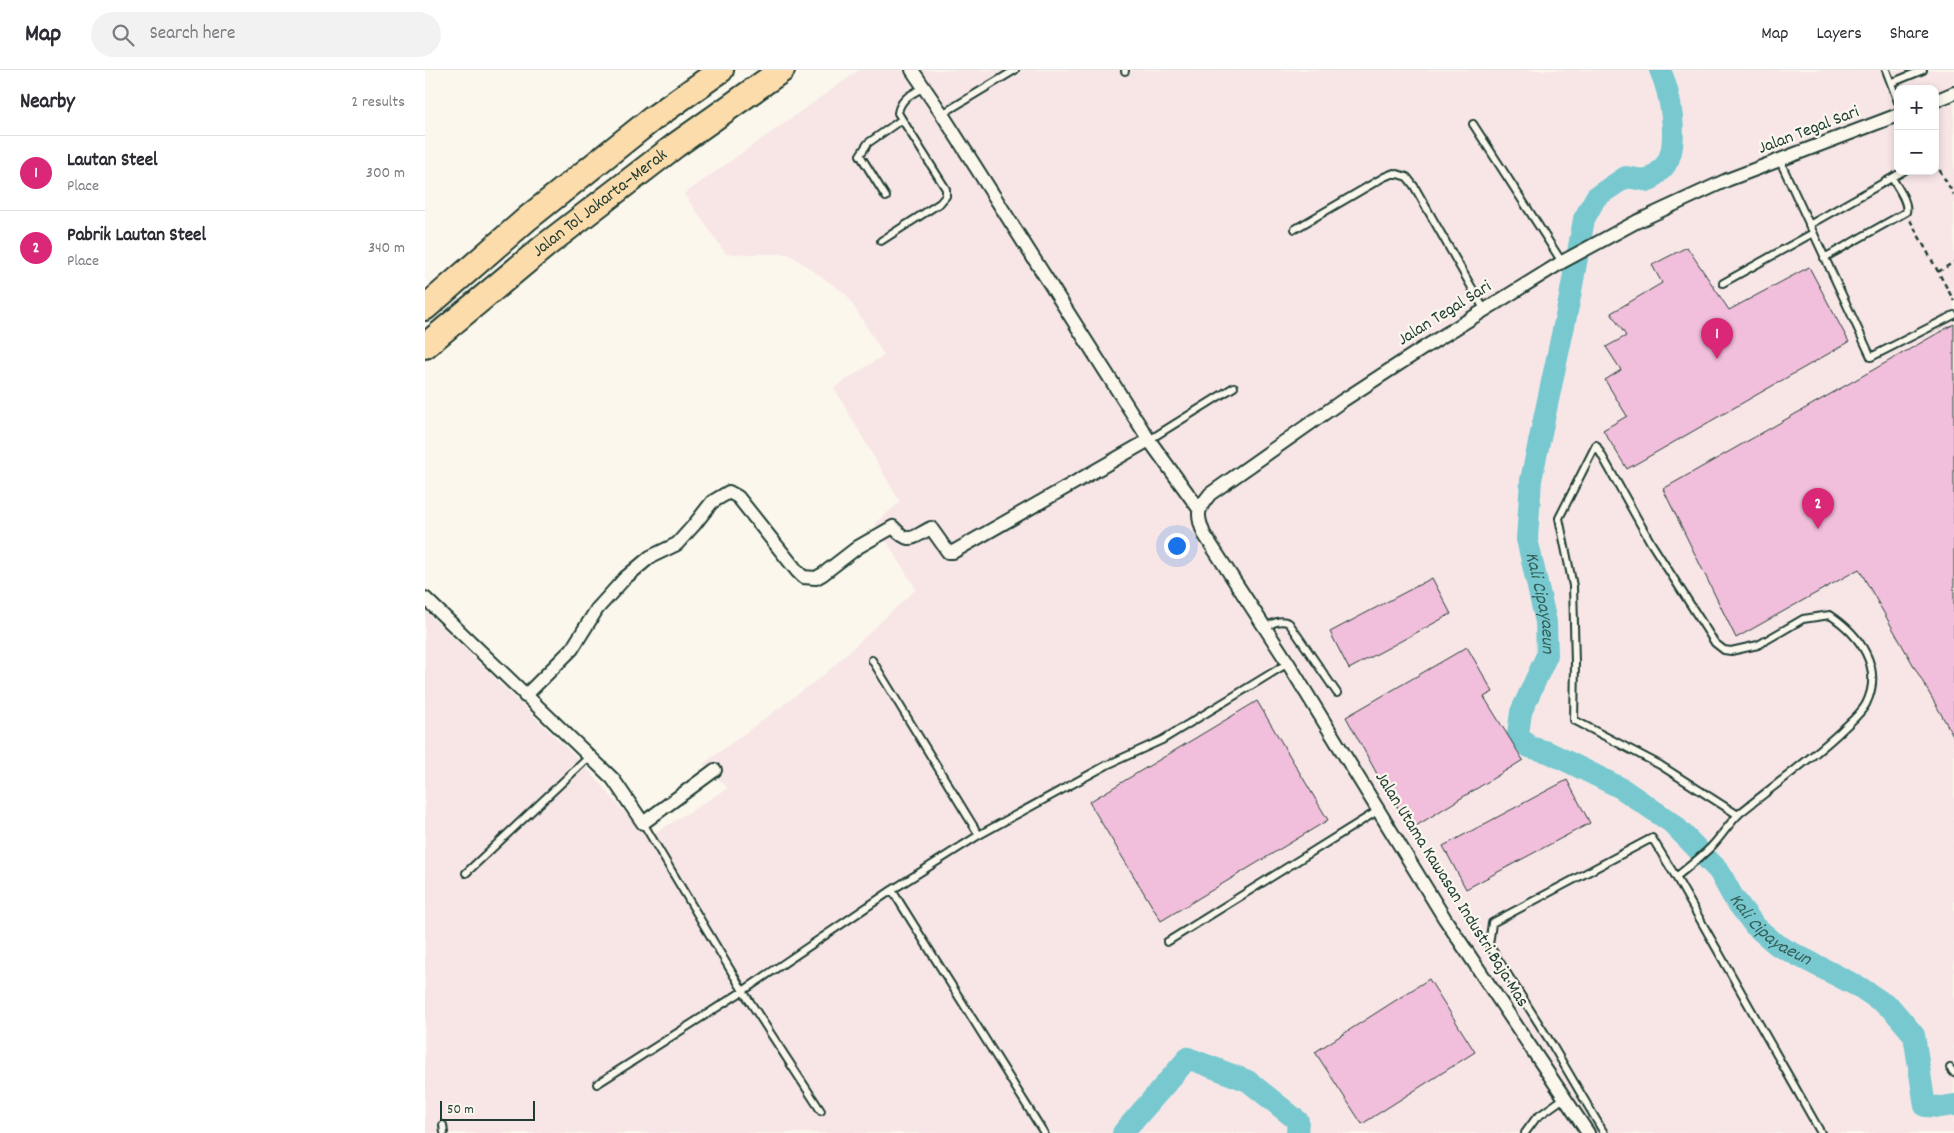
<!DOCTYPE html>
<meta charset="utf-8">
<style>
body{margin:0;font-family:Dekko,sans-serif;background:#f2f2f3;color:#2b2b33}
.controls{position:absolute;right:15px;top:15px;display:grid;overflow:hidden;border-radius:10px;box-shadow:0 2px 8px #0003}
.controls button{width:45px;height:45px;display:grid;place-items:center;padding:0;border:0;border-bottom:1px solid #e1e1e2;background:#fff;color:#2b2b33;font:25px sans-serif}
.scale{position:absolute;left:15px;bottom:12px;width:95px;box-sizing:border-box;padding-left:5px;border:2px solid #1f3d34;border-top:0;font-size:14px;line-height:18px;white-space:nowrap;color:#1f3d34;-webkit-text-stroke:4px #fbf7ec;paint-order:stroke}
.you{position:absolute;left:751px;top:475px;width:18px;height:18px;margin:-12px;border:4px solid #fff;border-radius:50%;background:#1a73e8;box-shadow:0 0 0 8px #1a73e833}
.badge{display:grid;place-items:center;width:32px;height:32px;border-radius:50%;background:#db2777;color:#fff;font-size:16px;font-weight:700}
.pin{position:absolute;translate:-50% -41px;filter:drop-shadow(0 1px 2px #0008)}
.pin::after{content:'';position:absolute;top:26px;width:18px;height:15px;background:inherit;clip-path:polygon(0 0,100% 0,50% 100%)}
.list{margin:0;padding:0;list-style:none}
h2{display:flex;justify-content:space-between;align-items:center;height:65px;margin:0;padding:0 20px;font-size:21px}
h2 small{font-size:16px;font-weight:400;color:#7c7c81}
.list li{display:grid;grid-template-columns:32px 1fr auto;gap:15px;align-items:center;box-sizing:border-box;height:75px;padding:0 20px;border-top:1px solid #e1e1e2}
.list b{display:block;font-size:19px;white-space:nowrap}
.list p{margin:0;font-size:16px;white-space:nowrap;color:#7c7c81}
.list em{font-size:16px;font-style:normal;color:#7c7c81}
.icon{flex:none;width:28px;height:28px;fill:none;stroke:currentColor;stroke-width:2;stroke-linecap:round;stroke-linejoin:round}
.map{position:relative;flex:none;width:1529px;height:1063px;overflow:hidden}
header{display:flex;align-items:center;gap:30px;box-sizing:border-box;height:70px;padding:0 25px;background:#fff;border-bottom:1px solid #e1e1e2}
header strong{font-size:24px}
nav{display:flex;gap:28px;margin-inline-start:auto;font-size:18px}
.search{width:350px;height:45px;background:#f2f2f3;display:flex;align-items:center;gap:12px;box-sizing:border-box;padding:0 18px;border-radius:28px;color:#7c7c81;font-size:19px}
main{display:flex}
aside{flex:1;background:#fff}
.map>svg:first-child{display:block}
</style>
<header>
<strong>Map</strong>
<div class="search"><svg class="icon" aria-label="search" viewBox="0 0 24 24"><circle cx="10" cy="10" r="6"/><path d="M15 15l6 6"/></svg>Search here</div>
<nav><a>Map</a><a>Layers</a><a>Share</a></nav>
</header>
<main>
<aside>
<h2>Nearby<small>2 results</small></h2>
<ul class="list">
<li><span class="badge">1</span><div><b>Lautan Steel</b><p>Place</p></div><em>300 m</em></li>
<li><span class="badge">2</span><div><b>Pabrik Lautan Steel</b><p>Place</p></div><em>340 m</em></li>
</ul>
</aside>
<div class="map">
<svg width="1529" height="1063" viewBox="0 0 1529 1063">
<rect width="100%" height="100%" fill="#fbf7ec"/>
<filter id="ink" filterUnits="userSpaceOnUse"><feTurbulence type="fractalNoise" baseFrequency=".02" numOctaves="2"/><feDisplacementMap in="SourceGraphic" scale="10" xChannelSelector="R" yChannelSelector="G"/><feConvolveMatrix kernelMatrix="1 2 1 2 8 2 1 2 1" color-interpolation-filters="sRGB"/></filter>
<g filter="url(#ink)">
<!-- built -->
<path fill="#f8e6e7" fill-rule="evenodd" d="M 434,0 L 1529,0 L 1529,1063 L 0,1063 L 0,540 L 160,696 L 222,768 L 303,718 L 278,694 L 400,604 L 491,519 L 450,453 L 475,432 L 409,318 L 459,285 L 421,224 L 364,184 L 301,184 L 259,124 ZM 1473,19 L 1510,19 L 1510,101 L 1473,101 Z"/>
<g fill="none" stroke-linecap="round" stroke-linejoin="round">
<!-- river -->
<g stroke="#78c9cf" stroke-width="22">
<path id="s1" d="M 1235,0 C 1245,22 1255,73 1241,94 C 1236,101 1229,106 1224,111 L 1201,107 L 1171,127 L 1159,149 L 1144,232 L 1106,410 L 1102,469 L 1121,552 L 1122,585 L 1096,642 L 1093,664 L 1104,677 L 1123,682 L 1196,718 L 1247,753 L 1294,801 L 1308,827 L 1330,856 L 1352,875 L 1436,918 L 1467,939 L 1489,965 L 1500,1036 L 1516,1037 L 1529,1035"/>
<path d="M 698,1063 L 763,988 L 823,1011 L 873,1051 L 872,1063"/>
</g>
</g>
<!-- building -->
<path fill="#f1bedb" stroke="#1f3d34" d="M 1262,177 L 1304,240 L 1384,197 L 1424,272 L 1202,399 L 1178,360 L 1202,346 L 1180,310 L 1196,300 L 1181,277 L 1201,266 L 1186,243 L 1237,213 L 1227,195 Z
M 1529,254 L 1529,667 L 1434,499 L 1311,568 L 1238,419 Z
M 1007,508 L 1026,544 L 924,599 L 905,562 Z
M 1042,577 L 1068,622 L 1059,627 L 1098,690 L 986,759 L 952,704 L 921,647 Z
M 832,631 L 903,750 L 736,851 L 664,732 Z
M 1142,710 L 1165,753 L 1041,819 L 1018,776 Z
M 1004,909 L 1050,982 L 937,1054 L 890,982 Z"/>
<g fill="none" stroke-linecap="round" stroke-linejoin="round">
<!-- lane casing -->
<g stroke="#1f3d34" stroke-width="10">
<path id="lane" d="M 700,0 L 700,1
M 1461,0 L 1473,32
M 1466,13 L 1498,0
M 517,44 L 590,0
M 1048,54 L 1137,192
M 1355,91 L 1446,287 L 1529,245
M 461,127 L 435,85 L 443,73 L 476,50
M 1384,155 L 1479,101
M 870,159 L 959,107 L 969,103 L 982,107 L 989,116 L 1059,239
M 456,171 L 515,133 L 521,126 L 521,119 L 473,43 C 475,29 486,24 498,18
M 1399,188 L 1481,142 C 1484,132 1472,117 1467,108
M 1298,213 L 1388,163
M 724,370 L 809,317
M 840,557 C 848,553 855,549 864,553 L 912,623
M 447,590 L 554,765
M 218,753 L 318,921 L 467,820 L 554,765 L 682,695 L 737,670 L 863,593
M 41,803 L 165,686
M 1251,807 L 1396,1063
M 467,820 L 619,1063
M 742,872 L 954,740
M 1525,998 L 1529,1003
M 172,1014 L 318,921 L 396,1041
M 18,1055 L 19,1063
M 1100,1063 L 1111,1048 L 1139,1028
M 1179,1063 L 1126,973 L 1064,875 L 1067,853 L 1227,768 L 1251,807 C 1263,797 1275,788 1286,777 C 1296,767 1304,753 1315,743 C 1348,716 1384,691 1415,662 C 1424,653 1435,645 1441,634 C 1459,598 1435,565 1405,545 L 1378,549 L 1333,575 L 1306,581 L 1299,580 L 1290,573 L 1226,473 L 1171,375 L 1134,448 L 1148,516 L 1150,593 L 1149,650 L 1235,695 L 1313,745"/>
</g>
<!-- street casing -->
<g stroke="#1f3d34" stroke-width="16">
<path id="street" d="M 487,0 L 517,44 L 724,370 L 774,439
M 1510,31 L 1529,23
M 0,528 L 188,709 L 218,753 L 290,700
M 100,626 L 147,579 L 172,539 L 200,508 L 225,487 L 252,474 L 269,455 L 287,432 L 304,422 L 313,427 L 372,501 L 378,507 L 391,508 L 398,504 L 433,477 L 468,457 C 485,475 486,468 506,458 L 523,482 L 528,482 L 724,370
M 1163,1063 L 1020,849 L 863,593 L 779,464 C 771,444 772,440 785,424 L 917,331 L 1000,277 L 1137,192 L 1211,152 L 1302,110 L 1473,45"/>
</g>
<!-- highway casing -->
<g stroke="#1f3d34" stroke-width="28">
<g id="highway">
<path d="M 0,238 L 103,148 L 227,49 L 296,0"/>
<path id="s2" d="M 0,276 L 121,175 L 251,75 L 357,0"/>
</g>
</g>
<!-- path -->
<path stroke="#1f3d34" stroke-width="2.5" stroke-dasharray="5 4" stroke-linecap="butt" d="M 1510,92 L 1529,125
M 1485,150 L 1529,231
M 1513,202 L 1529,192"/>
<!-- lane -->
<use href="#lane" stroke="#fbf7ec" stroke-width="6"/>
<!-- street -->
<use href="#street" stroke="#fbf7ec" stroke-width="12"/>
<!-- highway -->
<use href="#highway" stroke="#fddcac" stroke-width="24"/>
</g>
</g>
<g text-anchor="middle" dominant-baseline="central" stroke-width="4.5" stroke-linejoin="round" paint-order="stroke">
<!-- street labels -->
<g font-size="18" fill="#1f3d34" stroke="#fbf7ec">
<text transform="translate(1384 61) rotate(-21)">Jalan Tegal Sari</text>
<text stroke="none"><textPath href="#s2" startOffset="226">Jalan Tol Jakarta–Merak</textPath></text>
<text transform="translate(1020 244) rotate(-32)">Jalan Tegal Sari</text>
<text transform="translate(1026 820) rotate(58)">Jalan Utama Kawasan Industri Baja Mas</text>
</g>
<!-- water labels -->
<g font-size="19" font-style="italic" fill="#35605b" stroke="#fbf7ec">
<text stroke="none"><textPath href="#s1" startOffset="596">Kali Cipayaeun</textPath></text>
<text stroke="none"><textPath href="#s1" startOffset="1061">Kali Cipayaeun</textPath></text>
</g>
</g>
</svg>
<div class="controls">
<button>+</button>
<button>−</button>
</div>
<div class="scale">50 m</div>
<div class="you"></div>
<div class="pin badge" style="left:1292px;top:289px">1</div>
<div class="pin badge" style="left:1393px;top:459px">2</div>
</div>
</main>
